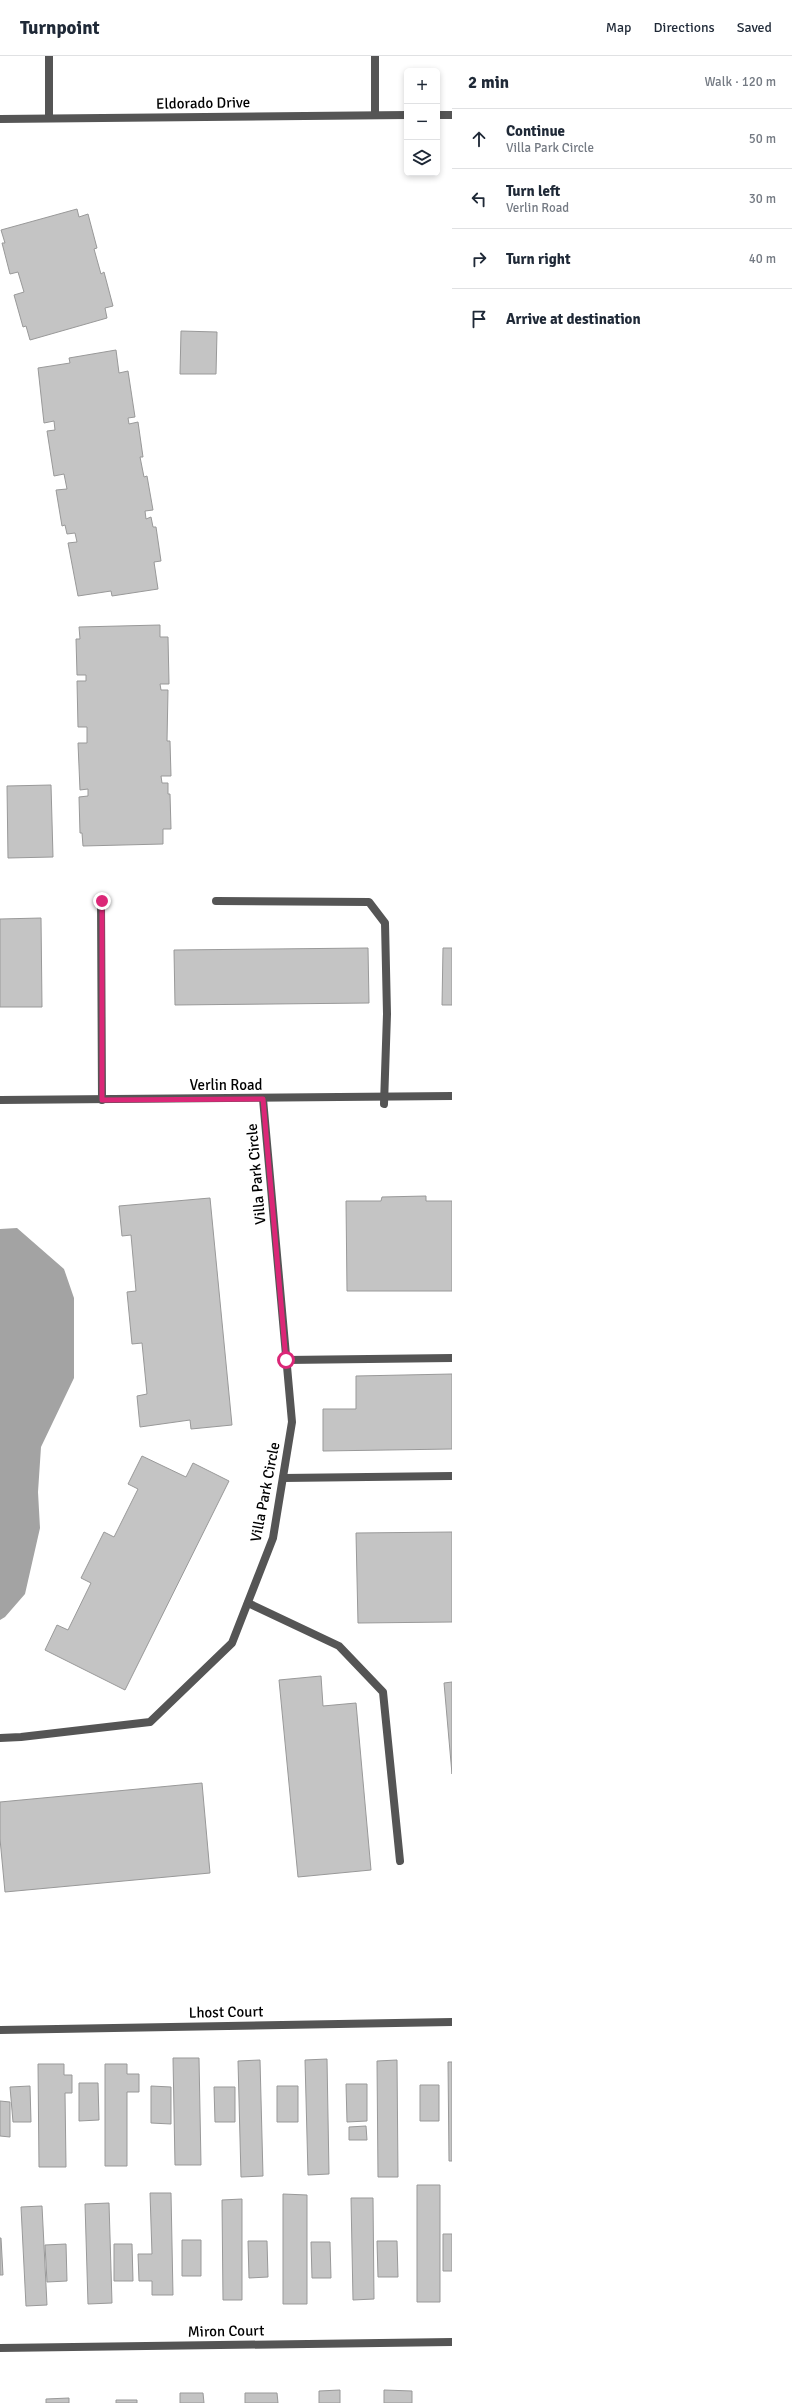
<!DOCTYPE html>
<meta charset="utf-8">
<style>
body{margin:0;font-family:Signika,sans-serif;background:#f6f6f7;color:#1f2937}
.controls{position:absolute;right:12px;top:12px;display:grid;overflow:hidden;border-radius:6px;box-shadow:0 2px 6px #0003}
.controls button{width:36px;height:36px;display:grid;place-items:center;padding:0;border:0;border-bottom:1px solid #e0e1e3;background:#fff;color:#1f2937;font:20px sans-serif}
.stop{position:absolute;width:12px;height:12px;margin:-9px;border:3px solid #db2777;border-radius:50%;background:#fff}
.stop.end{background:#db2777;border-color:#fff;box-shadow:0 1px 4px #0008}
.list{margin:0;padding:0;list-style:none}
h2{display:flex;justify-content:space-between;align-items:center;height:52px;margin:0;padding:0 16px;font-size:17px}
h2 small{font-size:13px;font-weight:400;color:#747a83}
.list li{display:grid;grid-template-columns:26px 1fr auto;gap:12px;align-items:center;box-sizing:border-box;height:60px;padding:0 16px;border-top:1px solid #e0e1e3}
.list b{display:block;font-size:15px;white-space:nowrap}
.list p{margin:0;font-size:13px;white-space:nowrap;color:#747a83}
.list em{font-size:13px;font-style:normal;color:#747a83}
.icon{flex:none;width:22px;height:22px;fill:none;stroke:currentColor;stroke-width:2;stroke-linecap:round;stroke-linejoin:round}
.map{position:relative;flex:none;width:452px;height:2347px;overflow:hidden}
header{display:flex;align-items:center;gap:24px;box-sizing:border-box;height:56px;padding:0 20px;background:#fff;border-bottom:1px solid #e0e1e3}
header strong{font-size:19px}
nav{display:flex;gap:22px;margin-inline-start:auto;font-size:14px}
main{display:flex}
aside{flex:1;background:#fff}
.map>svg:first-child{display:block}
</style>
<header>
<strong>Turnpoint</strong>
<nav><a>Map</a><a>Directions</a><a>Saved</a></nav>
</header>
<main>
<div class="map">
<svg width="452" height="2347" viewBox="0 0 452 2347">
<rect width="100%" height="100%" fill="#fff"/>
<!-- water -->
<path fill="#a3a3a3" d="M 17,1172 L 64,1213 L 74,1242 L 74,1322 L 41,1391 L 38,1436 L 40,1472 L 25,1538 L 5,1561 L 0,1564 L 0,1173 Z"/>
<!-- building -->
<path fill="#c4c4c4" stroke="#999" d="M 77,153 L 79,161 L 88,158 L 97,192 L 94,193 L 101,218 L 104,216 L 113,250 L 105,252 L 107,262 L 30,284 L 26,270 L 23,271 L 14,239 L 24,236 L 18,216 L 10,218 L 2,187 L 5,187 L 1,174 Z
M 181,275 L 217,276 L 216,318 L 180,318 Z
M 116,294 L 119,317 L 128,315 L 135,361 L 128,362 L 129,368 L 138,366 L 143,401 L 140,401 L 144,421 L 147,420 L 153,454 L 145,455 L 146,463 L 151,461 L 153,471 L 156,471 L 161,505 L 154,506 L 158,533 L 112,540 L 111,535 L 78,540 L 68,487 L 77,486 L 75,477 L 67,478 L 65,469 L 62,470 L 56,434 L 67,433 L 64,418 L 54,420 L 47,375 L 55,374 L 54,365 L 44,367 L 38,312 L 70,307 L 69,302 Z
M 160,569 L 160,581 L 168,581 L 169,628 L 160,628 L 161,634 L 168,634 L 167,685 L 170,685 L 171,720 L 161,720 L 162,727 L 168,727 L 168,738 L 170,738 L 171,773 L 163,773 L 163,788 L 83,790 L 82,777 L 80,777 L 79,741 L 88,740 L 88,733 L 80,734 L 78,687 L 87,687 L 87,671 L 78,671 L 77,625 L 86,625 L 86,619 L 77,619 L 76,583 L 80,583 L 79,571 Z
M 51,729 L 53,801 L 8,802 L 7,730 Z
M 41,862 L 42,951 L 0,951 L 0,863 Z
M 368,892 L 369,947 L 175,949 L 174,894 Z
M 443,892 L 452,892 L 452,949 L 442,949 Z
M 426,1140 L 426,1145 L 452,1145 L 452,1235 L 347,1235 L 346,1145 L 381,1145 L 382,1141 Z
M 210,1142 L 232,1369 L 191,1373 L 190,1364 L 140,1371 L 137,1340 L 147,1338 L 142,1287 L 132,1288 L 127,1236 L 136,1235 L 131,1179 L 122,1180 L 119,1150 Z
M 452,1318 L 452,1393 L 323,1395 L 323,1353 L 356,1353 L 356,1320 Z
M 142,1400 L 186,1421 L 193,1407 L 229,1425 L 125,1634 L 45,1594 L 57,1569 L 68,1574 L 91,1527 L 81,1522 L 104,1476 L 114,1481 L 138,1433 L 128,1428 Z
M 452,1476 L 452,1566 L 358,1567 L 356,1477 Z
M 321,1620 L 323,1650 L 356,1647 L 371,1814 L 298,1821 L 279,1624 Z
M 452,1626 L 452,1718 L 444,1627 Z
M 202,1727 L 210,1817 L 5,1836 L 0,1783 L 0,1746 Z
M 173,2002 L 199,2002 L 201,2109 L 175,2109 Z
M 327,2003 L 329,2118 L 308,2119 L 305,2004 Z
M 260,2004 L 263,2120 L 241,2121 L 238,2005 Z
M 397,2004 L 398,2121 L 378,2121 L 377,2005 Z
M 448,2006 L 452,2006 L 452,2105 L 449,2105 Z
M 38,2008 L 64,2008 L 64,2019 L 72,2019 L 72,2037 L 65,2037 L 66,2111 L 39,2111 Z
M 105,2008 L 127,2008 L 127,2018 L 139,2018 L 139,2036 L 127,2036 L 127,2110 L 105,2110 Z
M 79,2027 L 98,2027 L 99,2064 L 79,2065 Z
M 346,2028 L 367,2028 L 367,2065 L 347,2066 Z
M 420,2029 L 439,2029 L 439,2065 L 420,2065 Z
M 30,2030 L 31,2066 L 13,2066 L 10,2031 Z
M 151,2030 L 171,2031 L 171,2068 L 151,2067 Z
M 277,2030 L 298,2030 L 298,2066 L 277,2066 Z
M 214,2031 L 235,2031 L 235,2066 L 215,2066 Z
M 0,2045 L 10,2046 L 10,2081 L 0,2080 Z
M 366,2070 L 367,2084 L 349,2084 L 349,2071 Z
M 417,2129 L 440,2129 L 440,2246 L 417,2246 Z
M 150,2137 L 171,2137 L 173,2239 L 152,2239 L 152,2225 L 139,2225 L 138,2198 L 152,2198 Z
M 283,2138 L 307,2139 L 307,2248 L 283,2248 Z
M 351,2142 L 373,2142 L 374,2243 L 353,2244 Z
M 242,2143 L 242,2244 L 223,2244 L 222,2144 Z
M 109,2147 L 112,2247 L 88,2248 L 85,2148 Z
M 42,2150 L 47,2249 L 26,2250 L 21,2151 Z
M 443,2178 L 452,2178 L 452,2215 L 443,2215 Z
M 1,2182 L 3,2219 L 0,2219 L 0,2182 Z
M 182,2184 L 201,2184 L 201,2220 L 182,2220 Z
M 248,2185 L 267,2185 L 268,2221 L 249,2222 Z
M 377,2185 L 397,2185 L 398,2221 L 378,2221 Z
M 311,2186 L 330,2186 L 331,2222 L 312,2222 Z
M 66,2188 L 67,2225 L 47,2226 L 45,2189 Z
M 114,2188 L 132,2188 L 133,2225 L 114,2225 Z
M 340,2334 L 340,2347 L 319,2347 L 319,2335 Z
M 384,2334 L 412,2335 L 412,2347 L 384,2347 Z
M 180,2337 L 203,2337 L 204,2347 L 180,2347 Z
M 245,2337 L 277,2337 L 278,2347 L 245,2347 Z
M 69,2342 L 69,2347 L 46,2347 L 46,2343 Z
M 116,2344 L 137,2344 L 137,2347 L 116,2347 Z"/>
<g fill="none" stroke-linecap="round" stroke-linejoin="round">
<!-- service -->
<path stroke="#555" stroke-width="8" d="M 49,0 L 49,62
M 375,0 L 375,59
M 101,845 L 102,1044
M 216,845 L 369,846 L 385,867 L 387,958 L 384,1048
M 286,1304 L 452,1302
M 283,1422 L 452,1420
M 248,1547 L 339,1590 L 383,1636 L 400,1805"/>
<!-- minor -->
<path stroke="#555" stroke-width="8" d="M 437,59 L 452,59
M 0,63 L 407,59
M 0,1682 L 21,1681 L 150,1666 L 232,1587 L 273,1482 L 292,1366 L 263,1043
M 0,1974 L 452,1966
M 0,2292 L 452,2286"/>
<!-- tertiary -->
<path stroke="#555" stroke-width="8" d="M 0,1044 L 452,1040"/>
</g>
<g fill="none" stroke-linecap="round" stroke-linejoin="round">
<!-- route -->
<path stroke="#db2777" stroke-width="5" d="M 102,845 L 102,1044 L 263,1043 L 286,1304"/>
</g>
<g text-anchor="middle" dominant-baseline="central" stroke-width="3.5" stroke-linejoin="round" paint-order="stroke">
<!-- street labels -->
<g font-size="15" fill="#000" stroke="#fff">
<text transform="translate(203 47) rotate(-1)">Eldorado Drive</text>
<text x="226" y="1029">Verlin Road</text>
<text transform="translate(256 1118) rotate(-95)">Villa Park Circle</text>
<text transform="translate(265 1436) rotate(-79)">Villa Park Circle</text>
<text transform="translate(226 1956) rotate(-1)">Lhost Court</text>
<text transform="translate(226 2275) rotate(-1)">Miron Court</text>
</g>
</g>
</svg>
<div class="controls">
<button>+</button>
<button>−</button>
<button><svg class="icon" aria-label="layers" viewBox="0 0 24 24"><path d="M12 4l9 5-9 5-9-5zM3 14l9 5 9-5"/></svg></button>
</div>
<div class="stop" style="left:286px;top:1304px"></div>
<div class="stop end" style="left:102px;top:845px"></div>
</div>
<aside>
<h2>2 min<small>Walk · 120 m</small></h2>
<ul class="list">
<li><svg class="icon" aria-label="ahead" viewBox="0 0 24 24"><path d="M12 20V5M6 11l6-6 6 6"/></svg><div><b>Continue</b><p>Villa Park Circle</p></div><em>50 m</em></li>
<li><svg class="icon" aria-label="left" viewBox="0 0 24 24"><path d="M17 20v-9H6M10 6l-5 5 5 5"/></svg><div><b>Turn left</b><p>Verlin Road</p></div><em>30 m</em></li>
<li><svg class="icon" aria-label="right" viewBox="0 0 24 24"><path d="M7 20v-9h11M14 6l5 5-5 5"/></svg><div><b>Turn right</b></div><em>40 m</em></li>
<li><svg class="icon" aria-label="arrive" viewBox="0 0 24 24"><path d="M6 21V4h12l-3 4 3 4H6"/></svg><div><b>Arrive at destination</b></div></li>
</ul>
</aside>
</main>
